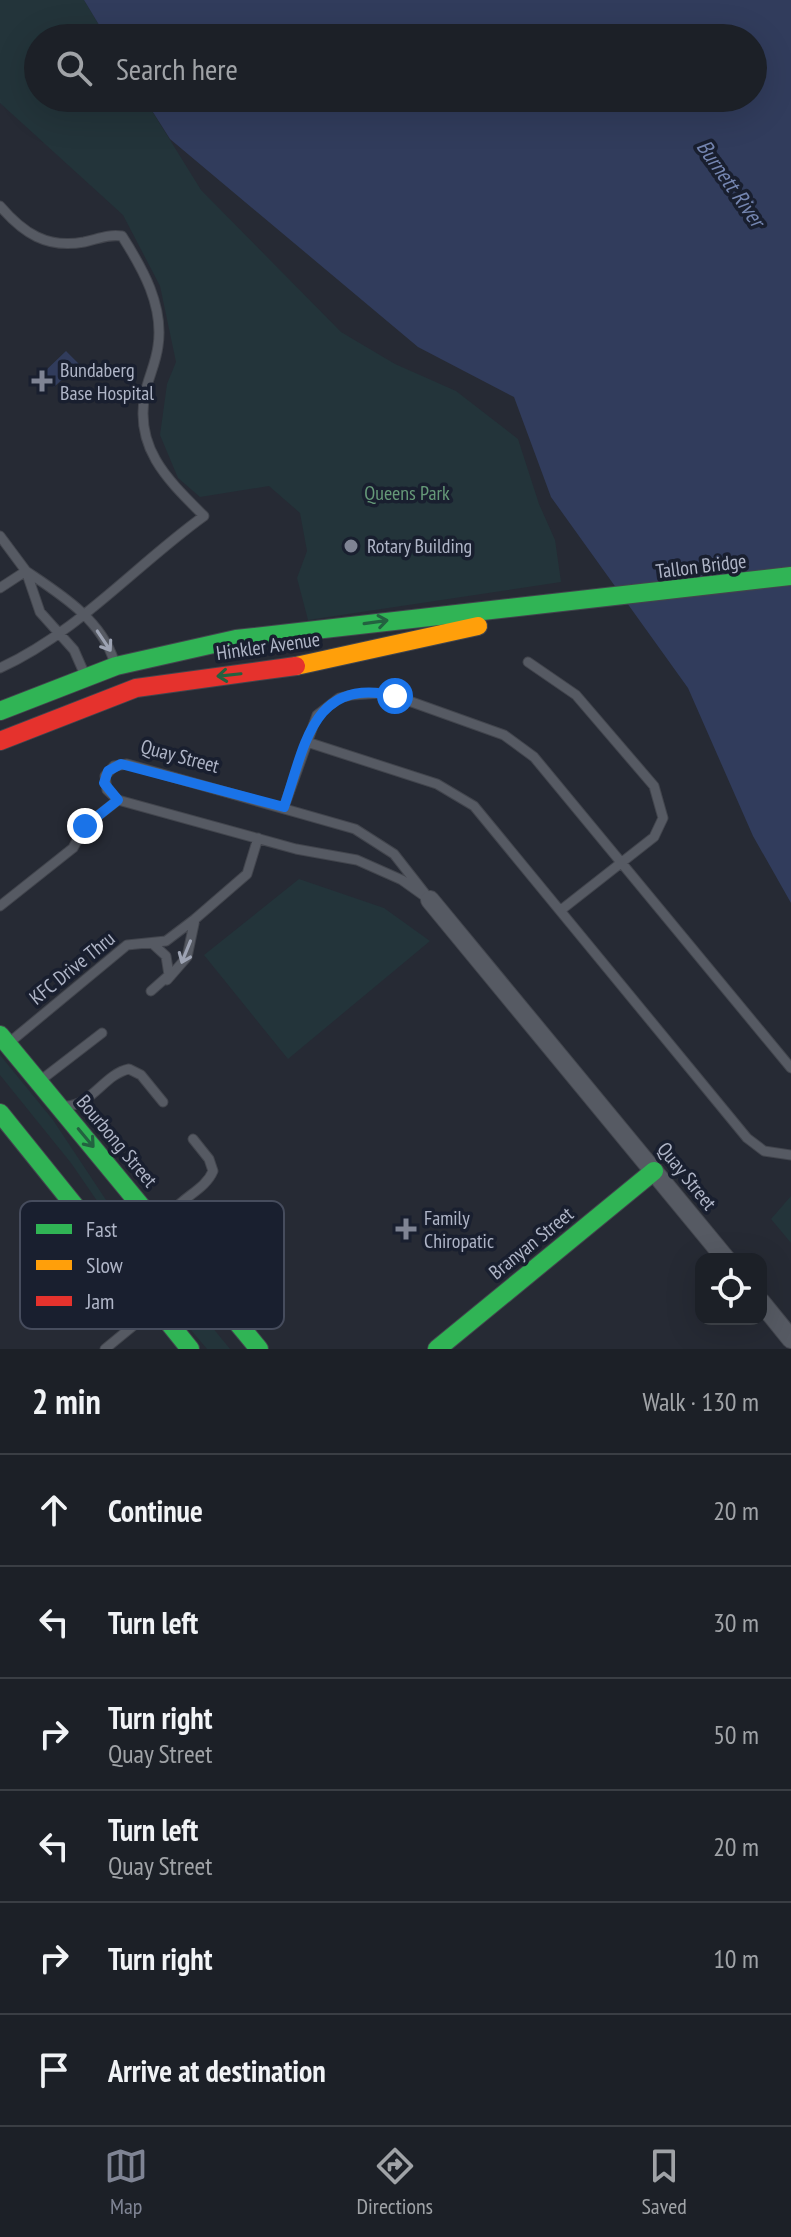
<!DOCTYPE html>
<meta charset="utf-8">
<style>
body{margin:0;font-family:"PT Sans Narrow",sans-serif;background:#292d33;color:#f1f3f6}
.controls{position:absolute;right:24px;bottom:24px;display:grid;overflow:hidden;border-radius:16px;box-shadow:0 8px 32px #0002}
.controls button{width:72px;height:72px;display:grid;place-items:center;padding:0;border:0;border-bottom:2px solid #3a3e44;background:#1c2027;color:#f1f3f6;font:40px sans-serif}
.stop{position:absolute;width:24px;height:24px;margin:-18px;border:6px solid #1a73e8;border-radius:50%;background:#fff}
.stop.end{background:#1a73e8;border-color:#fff;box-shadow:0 2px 8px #0008}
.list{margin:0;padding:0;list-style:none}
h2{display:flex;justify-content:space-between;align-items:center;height:104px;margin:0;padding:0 32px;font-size:34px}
h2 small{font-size:26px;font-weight:400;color:#a0a3a7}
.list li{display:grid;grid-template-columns:52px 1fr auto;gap:24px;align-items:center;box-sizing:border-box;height:112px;padding:0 32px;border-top:2px solid #3a3e44}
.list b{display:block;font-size:30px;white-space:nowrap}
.list p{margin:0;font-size:26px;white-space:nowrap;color:#a0a3a7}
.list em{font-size:26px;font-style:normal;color:#a0a3a7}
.icon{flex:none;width:44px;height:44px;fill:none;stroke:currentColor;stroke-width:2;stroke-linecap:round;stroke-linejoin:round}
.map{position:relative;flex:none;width:791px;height:1349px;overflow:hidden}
.search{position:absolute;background:#1c2027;box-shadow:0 8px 32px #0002;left:24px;right:24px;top:24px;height:88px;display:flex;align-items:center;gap:20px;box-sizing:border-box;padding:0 28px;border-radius:44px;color:#a0a3a7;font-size:30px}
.sheet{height:776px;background:#1c2027}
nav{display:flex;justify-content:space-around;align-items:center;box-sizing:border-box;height:112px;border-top:2px solid #3a3e44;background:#1c2027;font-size:22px;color:#a0a3a7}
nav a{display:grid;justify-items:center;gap:4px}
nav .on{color:#7f8494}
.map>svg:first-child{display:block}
</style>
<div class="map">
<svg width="791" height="1349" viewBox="0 0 791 1349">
<rect width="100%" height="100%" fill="#262a34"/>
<!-- green -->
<path fill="#23343a" d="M 0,0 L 84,0 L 107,38 L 38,38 L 38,98 L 144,98 L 201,190 L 341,332 L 395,364 L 456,391 L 518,439 L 539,504 L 555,540 L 561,582 L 308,620 L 297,578 L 307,551 L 300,513 L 269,486 L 200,497 L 178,478 L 160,435 L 167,384 L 176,362 L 160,286 L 123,215 L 0,103 Z
M 299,879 L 384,908 L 430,941 L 288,1059 L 204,955 Z
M 0,1055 L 53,1120 L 110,1206 L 172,1281 L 157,1288 L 71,1163 L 0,1075 Z
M 791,1196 L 791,1243 L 771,1219 Z
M 185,1294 L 230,1349 L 207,1349 L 169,1304 L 171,1298 Z"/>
<!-- water -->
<path fill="#313c5c" d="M 84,0 L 791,0 L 791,903 L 753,836 L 688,688 L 551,497 L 514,397 L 418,347 L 170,139 L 144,98 L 753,98 L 753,38 L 107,38 Z
M 66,351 L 79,364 L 54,387 L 42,374 Z"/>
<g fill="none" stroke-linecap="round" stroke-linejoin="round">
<!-- lane casing -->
<g stroke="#42454d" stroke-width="11">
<path id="lane" d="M 0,206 C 23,233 47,249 84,242 C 98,239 108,234 122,236 C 143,269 164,306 158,346 C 156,363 148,378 145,394 C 134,449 169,481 204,516 C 136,565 77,633 0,668
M 0,536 L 26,571 L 40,612 L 74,650 L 85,675
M 26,571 C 60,594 101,619 114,661
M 0,588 L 26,571
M 528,662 L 576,695 L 654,786 L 663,818 L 654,837 L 561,910
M 307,742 L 437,784 L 474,806 L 747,1138 L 764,1151 L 791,1155
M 127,764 L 355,829 L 394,854 L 430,900 L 402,880 L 357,860 L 296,849 L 118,800 L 107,790 L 105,776 L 114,766 Z
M 284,807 L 317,715 L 339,698 L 352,695 L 381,693 L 395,696 L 504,735 L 534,757 L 791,1068
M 0,906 L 73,848 L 85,826 L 118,800
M 167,980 L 187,957 L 195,919
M 151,991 L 169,975 L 166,956 L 154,945
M 10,1042 L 127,945 L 166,941 L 195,919 L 247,874 L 258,838
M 41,1080 L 102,1033
M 64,1106 C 91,1107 104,1074 129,1069 L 141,1075 L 163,1102
M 167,1229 C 168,1200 203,1195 213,1171 L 209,1159 L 193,1139
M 105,1349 L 156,1307"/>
</g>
<!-- street casing -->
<g stroke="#42454d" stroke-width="20">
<path id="street" d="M 430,900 L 726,1259
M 761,1302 L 791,1339"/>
</g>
<!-- fast casing -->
<g stroke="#42454d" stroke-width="20">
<path id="fast" d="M 0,711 L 116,666 L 236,639 L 791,576
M 0,1035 L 259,1349
M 0,1113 L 190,1349
M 437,1349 L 654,1171"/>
</g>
<!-- slow casing -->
<g stroke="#42454d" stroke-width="20">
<path id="slow" d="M 296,666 L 478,626"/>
</g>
<!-- jam casing -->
<g stroke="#42454d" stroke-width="20">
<path id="jam" d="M 0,741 L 136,688 L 296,666"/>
</g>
<!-- lane -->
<use href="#lane" stroke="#565a63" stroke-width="9"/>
<!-- street -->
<use href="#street" stroke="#565a63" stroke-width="18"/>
<!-- fast -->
<use href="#fast" stroke="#30b455" stroke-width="18"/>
<!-- slow -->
<use href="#slow" stroke="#ff9f0a" stroke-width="18"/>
<!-- jam -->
<use href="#jam" stroke="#e5322d" stroke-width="18"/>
</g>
<!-- one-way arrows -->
<defs><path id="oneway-shaft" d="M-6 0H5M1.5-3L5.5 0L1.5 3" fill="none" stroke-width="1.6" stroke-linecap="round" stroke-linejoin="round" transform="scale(2)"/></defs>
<g stroke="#236240">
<use href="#oneway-shaft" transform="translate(376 622) rotate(-8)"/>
<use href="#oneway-shaft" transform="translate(229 675) rotate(174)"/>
<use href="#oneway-shaft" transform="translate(86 1138) rotate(50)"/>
</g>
<g stroke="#9da3b3">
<use href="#oneway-shaft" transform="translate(104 641) rotate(56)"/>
<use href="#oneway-shaft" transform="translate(186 952) rotate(112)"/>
</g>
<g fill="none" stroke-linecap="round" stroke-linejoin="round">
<!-- route -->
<path stroke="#1a73e8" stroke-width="10" d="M 85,826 L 118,800 L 104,783 L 108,771 L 121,764 L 284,807 C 305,746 312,676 395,696"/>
</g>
<!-- markers -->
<g fill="#7f8494" stroke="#191f2f" stroke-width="3">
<path d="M38 369h8v8h8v8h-8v8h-8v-8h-8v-8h8z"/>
<circle cx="351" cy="546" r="8"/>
<path d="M402 1217h8v8h8v8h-8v8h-8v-8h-8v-8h8z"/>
</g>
<g text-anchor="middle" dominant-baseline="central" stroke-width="7" stroke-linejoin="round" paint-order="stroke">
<!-- poi labels -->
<g font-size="20" fill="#afb5c7" stroke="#191f2f" text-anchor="start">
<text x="60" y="370">Bundaberg<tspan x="60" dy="23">Base Hospital</tspan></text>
<text x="367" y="546">Rotary Building</text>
<text x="424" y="1218">Family<tspan x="424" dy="23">Chiropatic</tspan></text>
</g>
<!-- park labels -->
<g font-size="20" fill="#659978" stroke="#191f2f">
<text x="407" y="493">Queens Park</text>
</g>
<!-- street labels -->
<g font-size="20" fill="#afb5c7" stroke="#191f2f">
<text transform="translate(701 566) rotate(-7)">Tallon Bridge</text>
<text transform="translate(268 646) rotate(-8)">Hinkler Avenue</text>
<text transform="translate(180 756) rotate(15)">Quay Street</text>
<text transform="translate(72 968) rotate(-39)">KFC Drive Thru</text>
<text transform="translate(117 1141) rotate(50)">Bourbong Street</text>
<text transform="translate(687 1176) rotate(51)">Quay Street</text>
<text transform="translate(531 1243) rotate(-39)">Branyan Street</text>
</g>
<!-- water labels -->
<g font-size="22" font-style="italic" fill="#7586b1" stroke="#191f2f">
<text transform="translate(731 183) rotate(55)">Burnett River</text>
</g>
</g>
<!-- legend -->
<rect x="20" y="1201" width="264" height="128" rx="12" fill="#191f2f" stroke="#464c5d" stroke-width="2"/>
<rect x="36" y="1224" width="36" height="10" fill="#30b455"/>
<rect x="36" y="1260" width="36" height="10" fill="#ff9f0a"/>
<rect x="36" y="1296" width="36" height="10" fill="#e5322d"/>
<g font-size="22" fill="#afb5c7">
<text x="86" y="1237">Fast</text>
<text x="86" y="1273">Slow</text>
<text x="86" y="1309">Jam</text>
</g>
</svg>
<div class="controls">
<button><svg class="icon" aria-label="locate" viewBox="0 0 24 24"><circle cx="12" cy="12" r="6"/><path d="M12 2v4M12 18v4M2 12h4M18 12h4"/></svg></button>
</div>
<div class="stop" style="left:395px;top:696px"></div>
<div class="stop end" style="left:85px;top:826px"></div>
<div class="search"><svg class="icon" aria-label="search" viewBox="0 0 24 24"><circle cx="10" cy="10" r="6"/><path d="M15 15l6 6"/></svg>Search here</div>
</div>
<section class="sheet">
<h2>2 min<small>Walk · 130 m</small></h2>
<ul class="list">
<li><svg class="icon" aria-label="ahead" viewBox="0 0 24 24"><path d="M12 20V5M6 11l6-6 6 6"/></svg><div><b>Continue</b></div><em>20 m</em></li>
<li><svg class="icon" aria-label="left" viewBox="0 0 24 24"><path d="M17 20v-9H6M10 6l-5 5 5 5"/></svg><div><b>Turn left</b></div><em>30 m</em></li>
<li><svg class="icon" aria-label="right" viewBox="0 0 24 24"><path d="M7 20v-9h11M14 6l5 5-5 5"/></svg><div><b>Turn right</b><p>Quay Street</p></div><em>50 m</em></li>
<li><svg class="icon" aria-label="left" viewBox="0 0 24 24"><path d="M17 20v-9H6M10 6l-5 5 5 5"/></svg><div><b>Turn left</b><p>Quay Street</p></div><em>20 m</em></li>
<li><svg class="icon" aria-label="right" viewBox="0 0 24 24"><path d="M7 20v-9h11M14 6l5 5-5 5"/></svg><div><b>Turn right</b></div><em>10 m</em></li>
<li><svg class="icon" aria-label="arrive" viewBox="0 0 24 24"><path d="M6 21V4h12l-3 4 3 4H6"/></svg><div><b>Arrive at destination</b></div></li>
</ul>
</section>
<nav>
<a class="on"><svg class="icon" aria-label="map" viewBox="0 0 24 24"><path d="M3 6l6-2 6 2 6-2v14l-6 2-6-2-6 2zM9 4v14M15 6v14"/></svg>Map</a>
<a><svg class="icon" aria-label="directions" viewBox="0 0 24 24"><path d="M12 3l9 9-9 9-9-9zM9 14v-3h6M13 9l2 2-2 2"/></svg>Directions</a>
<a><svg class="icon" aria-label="saved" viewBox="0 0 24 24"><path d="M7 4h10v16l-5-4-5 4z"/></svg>Saved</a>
</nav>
